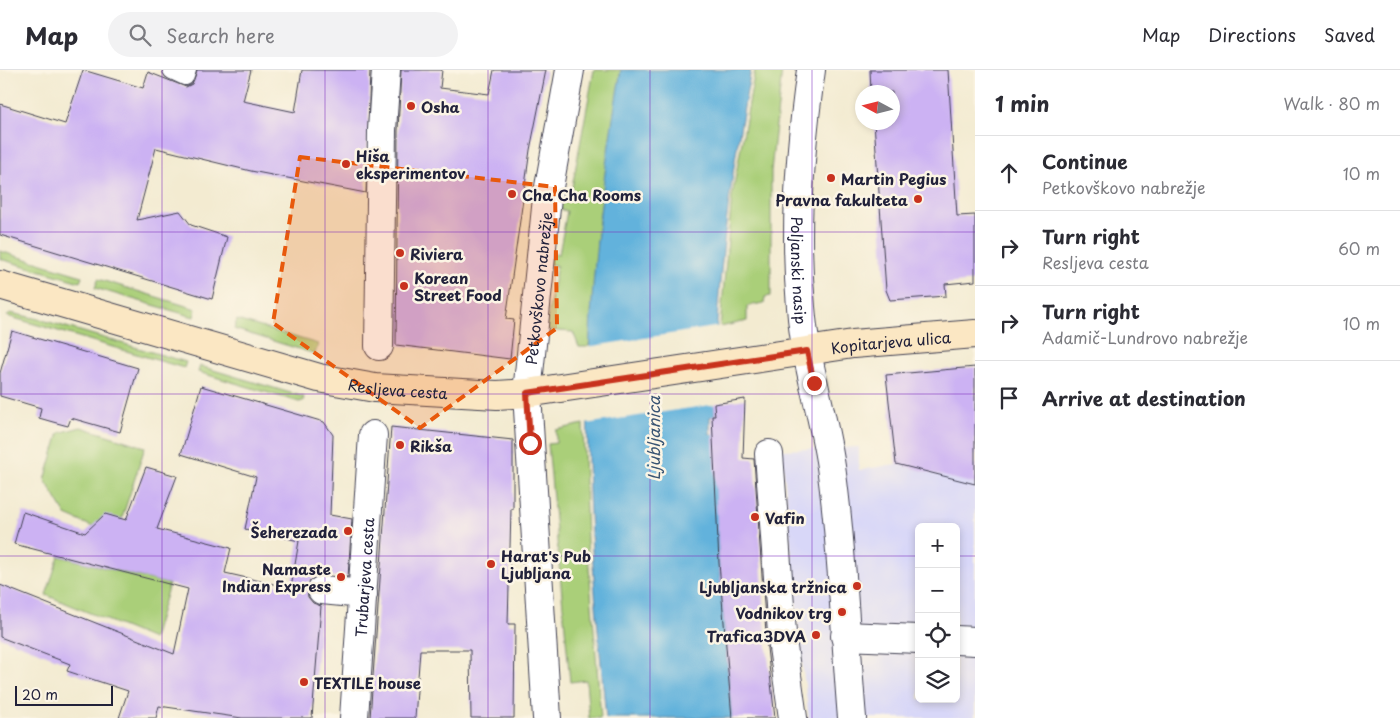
<!DOCTYPE html>
<meta charset="utf-8">
<style>
body{margin:0;font-family:"Playpen Sans",sans-serif;background:#f2f2f3;color:#2b2b33}
.controls{position:absolute;right:15px;bottom:15px;display:grid;overflow:hidden;border-radius:8px;box-shadow:0 2px 8px #0003}
.controls button{width:45px;height:45px;display:grid;place-items:center;padding:0;border:0;border-bottom:1px solid #e1e1e2;background:#fff;color:#2b2b33;font:25px sans-serif}
.compass{position:absolute;left:855px;top:15px;width:45px;height:45px;border-radius:50%;background:#fff;box-shadow:0 2px 8px #0003;rotate:277deg}
.scale{position:absolute;left:15px;bottom:12px;width:98px;box-sizing:border-box;padding-left:5px;border:2px solid #22223b;border-top:0;font-size:14px;line-height:18px;white-space:nowrap;color:#22223b;-webkit-text-stroke:4px #fcf5e5;paint-order:stroke}
.stop{position:absolute;width:15px;height:15px;margin:-11px;border:4px solid #c8321e;border-radius:50%;background:#fff}
.stop.end{background:#c8321e;border-color:#fff;box-shadow:0 1px 5px #0008}
.list{margin:0;padding:0;list-style:none}
h2{display:flex;justify-content:space-between;align-items:center;height:65px;margin:0;padding:0 20px;font-size:21px}
h2 small{font-size:16px;font-weight:400;color:#7c7c81}
.list li{display:grid;grid-template-columns:32px 1fr auto;gap:15px;align-items:center;box-sizing:border-box;height:75px;padding:0 20px;border-top:1px solid #e1e1e2}
.list b{display:block;font-size:19px;white-space:nowrap}
.list p{margin:0;font-size:16px;white-space:nowrap;color:#7c7c81}
.list em{font-size:16px;font-style:normal;color:#7c7c81}
.icon{flex:none;width:28px;height:28px;fill:none;stroke:currentColor;stroke-width:2;stroke-linecap:round;stroke-linejoin:round}
.map{position:relative;flex:none;width:975px;height:648px;overflow:hidden}
header{display:flex;align-items:center;gap:30px;box-sizing:border-box;height:70px;padding:0 25px;background:#fff;border-bottom:1px solid #e1e1e2}
header strong{font-size:24px}
nav{display:flex;gap:28px;margin-inline-start:auto;font-size:18px}
.search{width:350px;height:45px;background:#f2f2f3;display:flex;align-items:center;gap:12px;box-sizing:border-box;padding:0 18px;border-radius:28px;color:#7c7c81;font-size:19px}
main{display:flex}
aside{flex:1;background:#fff}
.map>svg:first-child{display:block}
</style>
<header>
<strong>Map</strong>
<div class="search"><svg class="icon" aria-label="search" viewBox="0 0 24 24"><circle cx="10" cy="10" r="6"/><path d="M15 15l6 6"/></svg>Search here</div>
<nav><a>Map</a><a>Directions</a><a>Saved</a></nav>
</header>
<main>
<div class="map">
<svg width="975" height="648" viewBox="0 0 975 648">
<rect width="100%" height="100%" fill="#fcf5e5"/>
<filter id="ink" filterUnits="userSpaceOnUse"><feTurbulence type="fractalNoise" baseFrequency=".02" numOctaves="2"/><feDisplacementMap in="SourceGraphic" scale="10" xChannelSelector="R" yChannelSelector="G"/><feConvolveMatrix kernelMatrix="1 2 1 2 8 2 1 2 1" color-interpolation-filters="sRGB"/></filter>
<filter id="wash" filterUnits="userSpaceOnUse"><feTurbulence type="fractalNoise" baseFrequency=".0096" numOctaves="4" result="noise"/><feDisplacementMap in="SourceGraphic" scale="20" xChannelSelector="R" yChannelSelector="G"/><feGaussianBlur stdDeviation="1.12" result="paint"/><feColorMatrix in="noise" values="0 0 0 0 0 0 0 0 0 0 0 0 0 0 0 0 0 1.4 0 .05"/><feComposite in="paint" operator="in"/></filter>
<g filter="url(#wash)">
<rect width="100%" height="100%" fill="#f3ebd1"/>
<!-- built -->
<path fill="#d8d7f8" fill-rule="evenodd" d="M 859,377 L 859,400 L 896,394 L 975,414 L 975,648 L 809,648 L 800,575 L 782,380 ZM 919,457 L 956,457 L 956,629 L 919,629 Z"/>
<!-- green -->
<path fill="#aacf79" stroke="#66785a" d="M 594,0 L 621,0 L 599,150 L 589,277 L 579,277 L 573,262 L 545,260 L 557,196 L 546,193 L 548,182 L 559,184 L 567,141 L 553,138 L 555,126 L 570,128 Z
M 755,0 L 782,0 L 771,101 L 771,226 L 765,227 L 764,233 L 747,236 L 747,251 L 720,257 L 732,126 Z
M 0,181 L 82,206 L 80,212 L 0,189 Z
M 98,209 L 196,239 L 194,247 L 95,218 Z
M 10,243 L 39,249 L 186,292 L 184,298 L 7,246 Z
M 237,250 L 318,274 L 315,284 L 234,259 Z
M 200,296 L 304,327 L 303,331 L 299,332 L 198,302 Z
M 583,354 L 587,471 L 601,648 L 589,648 L 586,610 L 570,612 L 548,374 L 556,373 L 556,360 Z
M 81,357 L 145,377 L 116,467 L 66,445 L 45,410 L 59,363 Z
M 59,486 L 169,514 L 153,569 L 46,525 Z"/>
<!-- water -->
<path fill="#62b2dc" stroke="#426a8c" d="M 621,0 L 751,0 C 729,113 713,230 715,346 L 710,347 L 710,364 L 715,365 L 719,493 L 732,648 L 606,648 C 598,563 590,477 588,391 C 585,261 598,129 621,0 Z"/>
<!-- pier -->
<path fill="#f3ebd1" d="M 721,256 L 717,334 L 585,354 L 587,277 Z"/>
<g id="blocks">
<!-- building -->
<path fill="#ccb2f3" d="M 83,0 L 143,18 L 148,2 L 186,17 L 192,14 L 197,0 L 251,0 L 243,31 L 295,42 L 302,0 L 370,0 L 366,123 L 251,101 L 156,78 L 137,150 L 180,141 L 191,155 L 227,167 L 212,229 L 0,165 L 0,34 L 65,54 Z
M 401,0 L 442,0 L 440,18 L 489,24 L 494,0 L 546,0 L 530,80 L 506,249 L 514,250 L 510,289 L 396,275 L 398,61 Z
M 870,0 L 948,0 L 957,146 L 975,145 L 975,211 L 945,214 L 946,226 L 890,230 L 886,220 L 874,52 L 892,52 L 892,22 L 871,22 Z
M 12,261 L 138,298 L 120,362 L 71,348 L 68,356 L 53,352 L 39,348 L 41,338 L 0,326 L 0,303 Z
M 975,297 L 975,414 L 896,394 L 886,305 Z
M 201,316 L 324,352 L 333,365 L 330,445 L 352,449 L 348,507 L 316,506 L 310,511 L 307,518 L 308,527 L 313,533 L 321,536 L 312,648 L 242,648 L 159,636 L 156,648 L 119,648 L 128,621 L 67,601 L 70,594 L 0,567 L 0,515 L 174,584 L 188,519 L 14,474 L 23,442 L 85,463 L 105,444 L 126,450 L 146,397 L 177,406 L 157,459 L 231,478 L 225,503 L 291,518 L 299,471 L 245,459 L 256,407 L 181,384 Z
M 745,329 L 743,388 L 754,389 L 767,578 L 775,648 L 732,648 L 719,493 L 712,346 L 715,346 L 714,334 Z
M 391,357 L 513,370 L 513,439 L 511,439 L 508,554 L 515,554 L 514,648 L 471,648 L 470,580 L 420,580 L 415,648 L 370,648 Z"/>
</g>
</g>
<g filter="url(#ink)">
<use href="#blocks" fill-opacity="0" stroke="#414052" stroke-width="1"/>
<g fill="none" stroke-linecap="round" stroke-linejoin="round">
<!-- lane casing -->
<g stroke="#414052" stroke-width="20">
<path id="lane" d="M 172,0 L 185,6 L 187,0"/>
</g>
<!-- street casing -->
<g stroke="#414052" stroke-width="30">
<g id="street">
<path id="s1" d="M 811,0 C 800,77 794,159 801,237 C 805,294 825,348 832,404 C 843,484 845,567 852,648"/>
<path d="M 379,276 L 382,60 L 386,0"/>
<path d="M 769,384 L 783,577 L 793,648"/>
<path d="M 322,520 L 363,524"/>
<path d="M 845,566 L 919,569"/>
<path d="M 956,570 L 975,571"/>
<path id="s2" d="M 354,648 L 373,365"/>
<path id="s3" d="M 547,648 L 527,323 L 547,128 L 570,0"/>
</g>
</g>
<!-- secondary casing -->
<g stroke="#414052" stroke-width="30">
<g id="secondary">
<path id="s4" d="M 0,215 L 319,308 L 375,318 L 497,325 L 527,323 L 853,274 L 975,264"/>
</g>
</g>
<!-- lane -->
<use href="#lane" stroke="#fff" stroke-width="18"/>
<!-- street -->
<use href="#street" stroke="#fff" stroke-width="28"/>
<!-- secondary -->
<use href="#secondary" stroke="#fbe7c3" stroke-width="28"/>
</g>
</g>
<g fill="none" stroke-linecap="round" stroke-linejoin="round" filter="url(#ink)">
<!-- route -->
<path stroke="#c8321e" stroke-width="6" d="M 530,373 L 527,323 L 807,281 L 814,313"/>
</g>
<!-- marked area -->
<path fill="#e8590c" fill-opacity="0.2" stroke="#e8590c" stroke-width="4" stroke-dasharray="10 6" stroke-linejoin="round" d="M 300,87 L 555,117 L 557,258 L 420,358 L 273,253 Z"/>
<!-- grid -->
<path fill="none" stroke="#7b2cbf" stroke-width="1" stroke-opacity="0.55" d="M 162,0 L 162,648M 325,0 L 325,648M 488,0 L 488,648M 650,0 L 650,648M 812,0 L 812,648M 0,162 L 975,162M 0,324 L 975,324M 0,486 L 919,486M 956,486 L 975,486"/>
<!-- markers -->
<g fill="#c8321e" stroke="#fcf5e5" stroke-width="2">
<circle cx="411" cy="36" r="5"/>
<circle cx="346" cy="94" r="5"/>
<circle cx="831" cy="108" r="5"/>
<circle cx="512" cy="124" r="5"/>
<circle cx="918" cy="129" r="5"/>
<circle cx="400" cy="183" r="5"/>
<circle cx="404" cy="216" r="5"/>
<circle cx="400" cy="375" r="5"/>
<circle cx="755" cy="447" r="5"/>
<circle cx="348" cy="461" r="5"/>
<circle cx="491" cy="494" r="5"/>
<circle cx="341" cy="507" r="5"/>
<circle cx="857" cy="516" r="5"/>
<circle cx="842" cy="542" r="5"/>
<circle cx="816" cy="565" r="5"/>
<circle cx="304" cy="612" r="5"/>
</g>
<g text-anchor="middle" dominant-baseline="central" stroke-width="5" stroke-linejoin="round" paint-order="stroke">
<!-- poi labels -->
<g font-size="15" font-weight="bold" fill="#22223b" stroke="#fcf5e5" text-anchor="start">
<text x="421" y="36">Osha</text>
<text x="356" y="85">Hiša<tspan x="356" dy="17">eksperimentov</tspan></text>
<text x="841" y="108">Martin Pegius</text>
<text x="522" y="124">Cha Cha Rooms</text>
<text x="908" y="129" text-anchor="end">Pravna fakulteta</text>
<text x="410" y="183">Riviera</text>
<text x="414" y="207">Korean<tspan x="414" dy="17">Street Food</tspan></text>
<text x="410" y="375">Rikša</text>
<text x="765" y="447">Vafin</text>
<text x="338" y="461" text-anchor="end">Šeherezada</text>
<text x="501" y="485">Harat's Pub<tspan x="501" dy="17">Ljubljana</tspan></text>
<text x="331" y="498" text-anchor="end">Namaste<tspan x="331" dy="17">Indian Express</tspan></text>
<text x="847" y="516" text-anchor="end">Ljubljanska tržnica</text>
<text x="832" y="542" text-anchor="end">Vodnikov trg</text>
<text x="806" y="565" text-anchor="end">Trafica3DVA</text>
<text x="314" y="612">TEXTILE house</text>
</g>
<!-- street labels -->
<g font-size="15" fill="#22223b" stroke="#fcf5e5">
<text stroke="none"><textPath href="#s1" startOffset="201">Poljanski nasip</textPath></text>
<text stroke="none"><textPath href="#s3" startOffset="431">Petkovškovo nabrežje</textPath></text>
<text stroke="none"><textPath href="#s4" startOffset="909">Kopitarjeva ulica</textPath></text>
<text stroke="none"><textPath href="#s4" startOffset="412">Resljeva cesta</textPath></text>
<text stroke="none"><textPath href="#s2" startOffset="141">Trubarjeva cesta</textPath></text>
</g>
<!-- water labels -->
<g font-size="16" font-style="italic" fill="#385473" stroke="#fcf5e5">
<text transform="translate(653 368) rotate(-90)">Ljubljanica</text>
</g>
</g>
</svg>
<div class="controls">
<button>+</button>
<button>−</button>
<button><svg class="icon" aria-label="locate" viewBox="0 0 24 24"><circle cx="12" cy="12" r="6"/><path d="M12 2v4M12 18v4M2 12h4M18 12h4"/></svg></button>
<button><svg class="icon" aria-label="layers" viewBox="0 0 24 24"><path d="M12 4l9 5-9 5-9-5zM3 14l9 5 9-5"/></svg></button>
</div>
<svg class="compass" viewBox="-18 -18 36 36"><path d="M0-13l5 13h-10z" fill="#e53935"/><path d="M0 13l5-13h-10z" fill="#7c7c81"/></svg>
<div class="scale">20 m</div>
<div class="stop" style="left:530px;top:373px"></div>
<div class="stop end" style="left:814px;top:313px"></div>
</div>
<aside>
<h2>1 min<small>Walk · 80 m</small></h2>
<ul class="list">
<li><svg class="icon" aria-label="ahead" viewBox="0 0 24 24"><path d="M12 20V5M6 11l6-6 6 6"/></svg><div><b>Continue</b><p>Petkovškovo nabrežje</p></div><em>10 m</em></li>
<li><svg class="icon" aria-label="right" viewBox="0 0 24 24"><path d="M7 20v-9h11M14 6l5 5-5 5"/></svg><div><b>Turn right</b><p>Resljeva cesta</p></div><em>60 m</em></li>
<li><svg class="icon" aria-label="right" viewBox="0 0 24 24"><path d="M7 20v-9h11M14 6l5 5-5 5"/></svg><div><b>Turn right</b><p>Adamič-Lundrovo nabrežje</p></div><em>10 m</em></li>
<li><svg class="icon" aria-label="arrive" viewBox="0 0 24 24"><path d="M6 21V4h12l-3 4 3 4H6"/></svg><div><b>Arrive at destination</b></div></li>
</ul>
</aside>
</main>
